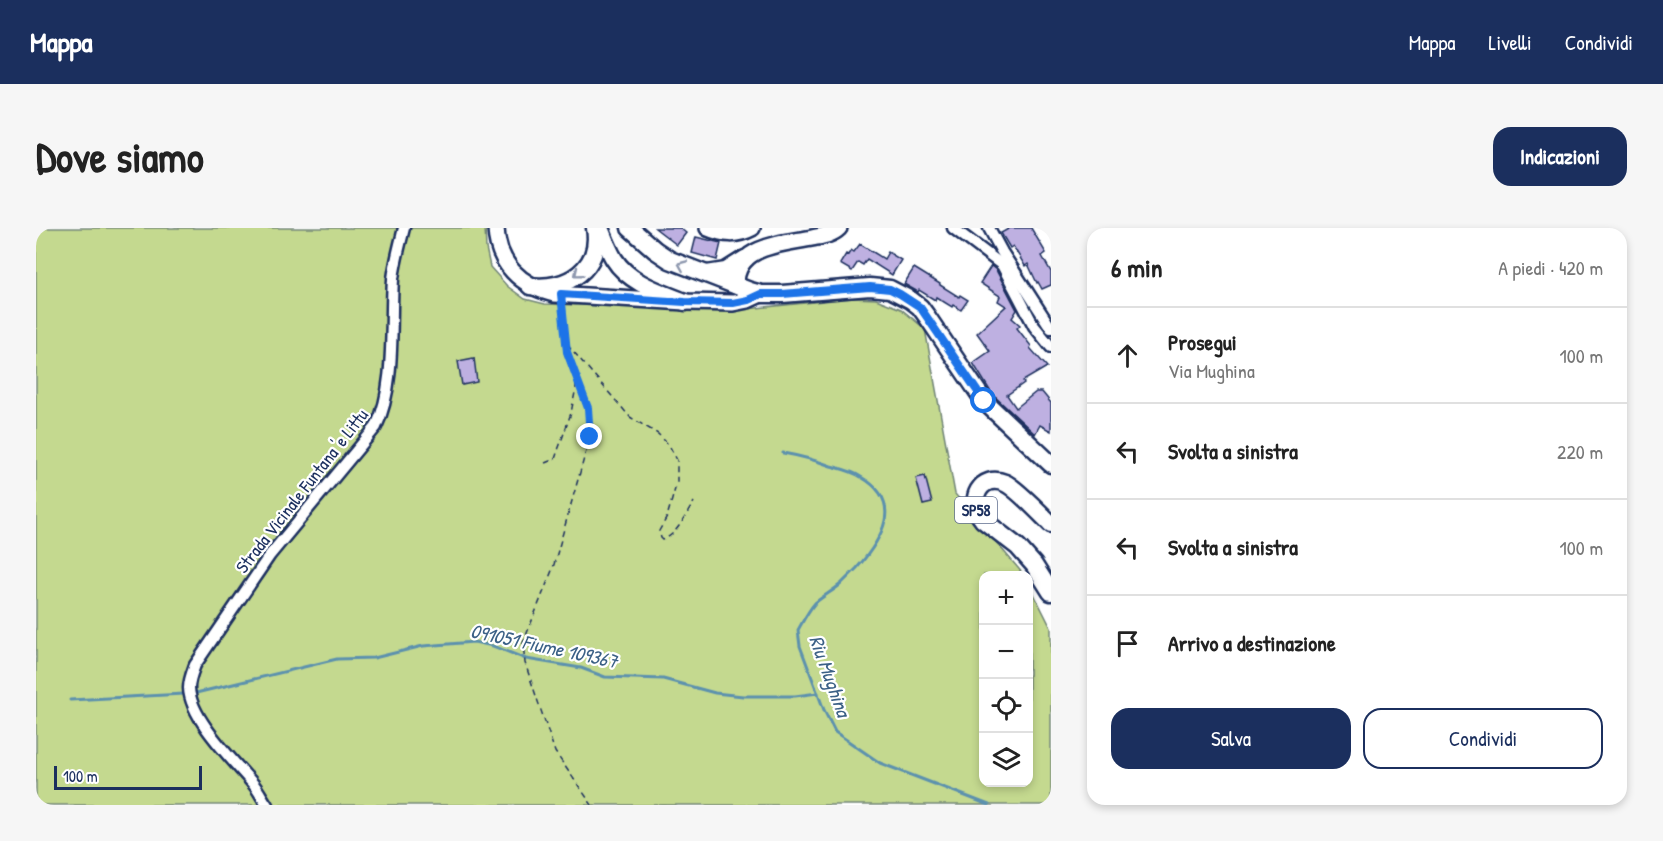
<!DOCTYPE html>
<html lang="it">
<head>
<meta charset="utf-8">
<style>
	:root { --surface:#fff; --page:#f6f6f6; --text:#222; --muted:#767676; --line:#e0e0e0; --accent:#1b2f5e }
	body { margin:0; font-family:"Patrick Hand",sans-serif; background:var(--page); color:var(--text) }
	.controls { position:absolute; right:18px; bottom:18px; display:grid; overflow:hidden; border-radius:12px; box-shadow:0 3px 9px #0003 }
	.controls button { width:54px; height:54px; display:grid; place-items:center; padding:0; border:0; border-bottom:2px solid var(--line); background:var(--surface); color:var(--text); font:30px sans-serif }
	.scale { position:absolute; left:18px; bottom:15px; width:148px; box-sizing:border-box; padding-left:6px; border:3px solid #1b2f5e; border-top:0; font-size:16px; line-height:21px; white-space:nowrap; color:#1b2f5e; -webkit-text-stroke:4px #fff; paint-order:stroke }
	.stop { position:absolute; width:18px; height:18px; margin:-14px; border:4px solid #1a73e8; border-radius:50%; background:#fff }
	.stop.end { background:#1a73e8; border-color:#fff; box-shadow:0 2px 6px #0008 }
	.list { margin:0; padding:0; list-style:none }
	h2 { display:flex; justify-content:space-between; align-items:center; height:78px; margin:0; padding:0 24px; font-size:26px }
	h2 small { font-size:20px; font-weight:400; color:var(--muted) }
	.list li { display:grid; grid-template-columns:39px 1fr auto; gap:18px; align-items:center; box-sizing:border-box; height:96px; padding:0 24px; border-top:2px solid var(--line) }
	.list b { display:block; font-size:22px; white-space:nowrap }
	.list p { margin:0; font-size:20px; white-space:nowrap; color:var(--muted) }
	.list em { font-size:20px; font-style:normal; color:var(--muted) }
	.actions { display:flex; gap:12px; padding:18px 24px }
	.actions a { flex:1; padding:14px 0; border:2px solid var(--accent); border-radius:18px; text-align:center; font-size:21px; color:var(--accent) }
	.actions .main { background:var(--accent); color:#fff }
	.icon { flex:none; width:33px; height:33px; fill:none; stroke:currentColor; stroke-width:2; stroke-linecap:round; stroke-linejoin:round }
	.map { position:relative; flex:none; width:1015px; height:577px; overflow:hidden; border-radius:18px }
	header { display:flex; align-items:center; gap:36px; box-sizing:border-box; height:84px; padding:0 30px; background:var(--accent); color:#fff }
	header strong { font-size:28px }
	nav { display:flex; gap:33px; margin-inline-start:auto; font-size:21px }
	.intro { display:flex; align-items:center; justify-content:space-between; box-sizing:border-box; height:144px; padding:0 36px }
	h1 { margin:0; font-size:42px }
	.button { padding:15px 27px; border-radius:18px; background:var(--accent); color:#fff; font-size:21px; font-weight:700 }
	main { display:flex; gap:36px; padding:0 36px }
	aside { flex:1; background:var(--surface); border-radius:18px; box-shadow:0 3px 9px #0003 }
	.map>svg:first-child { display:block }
	.green { fill:#c4d98f; stroke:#708476; stroke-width:1.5 }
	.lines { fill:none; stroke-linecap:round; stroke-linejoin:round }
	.stream { stroke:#5b91ae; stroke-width:3 }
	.building { fill:#beb0e1; stroke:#1b2f5e; stroke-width:1.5 }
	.street-casing { stroke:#1b2f5e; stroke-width:15 }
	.secondary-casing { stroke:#1b2f5e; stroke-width:20 }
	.primary-casing { stroke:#1b2f5e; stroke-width:21 }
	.path { stroke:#1b2f5e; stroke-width:1.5; stroke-dasharray:6 4.5; stroke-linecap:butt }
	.street { stroke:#fff; stroke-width:10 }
	.secondary { stroke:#fff; stroke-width:15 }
	.primary { stroke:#fff; stroke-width:16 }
	.oneway { stroke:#8d97ae }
	.route { stroke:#1a73e8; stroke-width:8 }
	.labels { text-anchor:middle; stroke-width:4.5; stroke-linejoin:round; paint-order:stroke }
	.shield { fill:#fff; stroke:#5f6d8e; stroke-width:1.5 }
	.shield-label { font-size:16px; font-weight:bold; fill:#1b2f5e }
	.street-label { font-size:18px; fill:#1b2f5e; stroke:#fff }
	.water-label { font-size:20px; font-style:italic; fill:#3b6086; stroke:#fff }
</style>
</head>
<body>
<header>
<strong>Mappa</strong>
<nav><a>Mappa</a><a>Livelli</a><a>Condividi</a></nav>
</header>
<div class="intro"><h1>Dove siamo</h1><a class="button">Indicazioni</a></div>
<main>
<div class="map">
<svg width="1015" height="577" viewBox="0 0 1015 577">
	<rect width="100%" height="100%" fill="#fff"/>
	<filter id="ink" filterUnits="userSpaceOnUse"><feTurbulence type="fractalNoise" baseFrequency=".0167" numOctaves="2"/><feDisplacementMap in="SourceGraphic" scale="12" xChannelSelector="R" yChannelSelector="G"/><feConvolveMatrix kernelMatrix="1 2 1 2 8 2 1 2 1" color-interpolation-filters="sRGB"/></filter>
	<g filter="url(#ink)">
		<path class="green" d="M0,0H449L450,20L454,39L471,58L489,71L509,76L701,82L816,70L840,71L865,81L889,101L919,266L988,347H948V554H993V356L1015,400V577H0Z"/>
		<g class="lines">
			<g class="stream">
				<path d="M747,225C764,228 779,232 795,238C806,241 816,243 825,249C869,274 846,311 821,340C816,345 810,351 805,356C797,363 787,368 779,375C772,383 767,393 762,402L764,418L788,482L799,504L844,535L953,577"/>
				<path d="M160,465L301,431L338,430L387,418L438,414L457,418L490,431L545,440L569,449L627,451L679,465L707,468H759L782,465"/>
				<path d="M34,472L148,466"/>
			</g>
		</g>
		<g class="building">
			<path d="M619,0H644L650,5L641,17Z"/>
			<path d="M974,0H995L1010,25L1006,28L1015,44V57L1006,61L1002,54L1001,55L992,36L989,38L977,18L974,20L965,5Z"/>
			<path d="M660,9L685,15L681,32L656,25Z"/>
			<path d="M824,16L848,31L852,24L865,32L856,47L831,31L827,37L822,34L816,43L804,36L810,26L812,27L815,22L818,24Z"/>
			<path d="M955,38L960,42L981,82L976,90L984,97L981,100L995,118L994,120L1011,139L987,153L988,155L971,167L980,180L1000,164H1006L1015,175V203L1004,197L999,206L956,166L937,135L954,123L941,105L970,78L962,73L964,68L944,55Z"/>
			<path d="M878,40L904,56V57L923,69L924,67L932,72L925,82L917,77L916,79L900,69L899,72L883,62L882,64L868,56Z"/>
			<path d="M438,130L441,154L426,157L422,133Z"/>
			<path d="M889,248L896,275L887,277L880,250Z"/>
		</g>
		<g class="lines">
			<defs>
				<g id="street">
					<path d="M917,0L966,37L998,98L1015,119"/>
					<path d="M953,0L966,24L1015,100"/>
					<path d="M231,577C226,570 223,563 218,557C199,534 154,491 153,460C153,452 156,445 159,437L234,327L340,199C360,158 354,96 357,51C359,34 364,16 368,0"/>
				</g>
				<g id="secondary">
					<path d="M460,0C461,36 485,58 518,66L649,74L697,75L712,72L725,66"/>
					<path d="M672,0C688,7 701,8 716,0"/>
					<path d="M700,58C698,17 747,16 776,10C786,8 796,7 803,0"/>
				</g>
				<g id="primary">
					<path d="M564,0C568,10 572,21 578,31C593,55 624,64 649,74"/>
					<path d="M594,0L619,22L634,32L714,63L725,66H746L834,59L854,61L875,72L884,79L892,90L948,173L1015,236"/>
					<path d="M671,46L690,43L709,31"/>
					<path d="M494,58C531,63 566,40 559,0"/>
					<path d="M1015,296C1006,287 979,259 969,255C945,245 930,272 947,292L982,319L998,337L1015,364"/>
				</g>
			</defs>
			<use href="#street" class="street-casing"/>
			<use href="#secondary" class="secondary-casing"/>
			<use href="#primary" class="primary-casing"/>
			<g class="path">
				<path d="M527,79L531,124L552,180L554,209L517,340L487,415L489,435L519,524L556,577"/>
				<path d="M531,116L594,189L622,206L633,217L641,232V254L631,289L623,303L625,310L627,312C642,305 649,288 658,274"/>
				<path d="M509,235L519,231L535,185L541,154"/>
			</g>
			<use href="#street" class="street"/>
			<use href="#secondary" class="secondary"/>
			<use href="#primary" class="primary"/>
		</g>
		<defs><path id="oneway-chevron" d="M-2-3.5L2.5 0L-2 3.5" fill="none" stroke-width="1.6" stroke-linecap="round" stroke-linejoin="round" transform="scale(1.5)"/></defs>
		<g class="oneway">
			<use href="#oneway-chevron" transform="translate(646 37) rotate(-157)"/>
			<use href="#oneway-chevron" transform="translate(542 45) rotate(141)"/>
		</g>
	</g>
	<g class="lines" filter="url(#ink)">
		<path class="route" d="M554,209L552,180L531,124L525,66L649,74L697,75L712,72L725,66H746L834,59L854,61L864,66L884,79L948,173"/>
	</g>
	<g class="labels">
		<rect class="shield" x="919" y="269" width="42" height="26" rx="4.5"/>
		<g class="shield-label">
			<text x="940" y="288">SP58</text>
		</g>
		<g class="street-label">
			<text transform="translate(266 263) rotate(-52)" y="6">Strada Vicinale Funtana 'e Littu</text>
		</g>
		<g class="water-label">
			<text transform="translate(508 418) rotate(12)" y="7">091051 Fiume 109367</text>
			<text transform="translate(794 448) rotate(70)" y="7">Riu Mughina</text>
		</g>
	</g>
</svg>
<div class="controls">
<button>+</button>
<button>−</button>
<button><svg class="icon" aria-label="locate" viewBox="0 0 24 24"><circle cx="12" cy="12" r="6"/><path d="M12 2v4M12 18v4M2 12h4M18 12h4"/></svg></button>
<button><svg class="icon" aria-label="layers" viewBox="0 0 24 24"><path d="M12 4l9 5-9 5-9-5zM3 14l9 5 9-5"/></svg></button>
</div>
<div class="scale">100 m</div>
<div class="stop" style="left:948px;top:173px"></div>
<div class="stop end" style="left:554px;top:209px"></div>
</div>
<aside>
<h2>6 min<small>A piedi · 420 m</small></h2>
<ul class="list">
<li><svg class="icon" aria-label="ahead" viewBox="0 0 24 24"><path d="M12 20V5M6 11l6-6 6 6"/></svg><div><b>Prosegui</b><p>Via Mughina</p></div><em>100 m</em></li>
<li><svg class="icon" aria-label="left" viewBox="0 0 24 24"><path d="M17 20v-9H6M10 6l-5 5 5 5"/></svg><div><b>Svolta a sinistra</b></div><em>220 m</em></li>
<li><svg class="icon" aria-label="left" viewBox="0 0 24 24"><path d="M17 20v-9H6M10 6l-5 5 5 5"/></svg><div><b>Svolta a sinistra</b></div><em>100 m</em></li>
<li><svg class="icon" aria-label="arrive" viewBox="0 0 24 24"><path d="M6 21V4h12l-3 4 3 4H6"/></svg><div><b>Arrivo a destinazione</b></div></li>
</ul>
<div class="actions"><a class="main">Salva</a><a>Condividi</a></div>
</aside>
</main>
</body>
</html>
